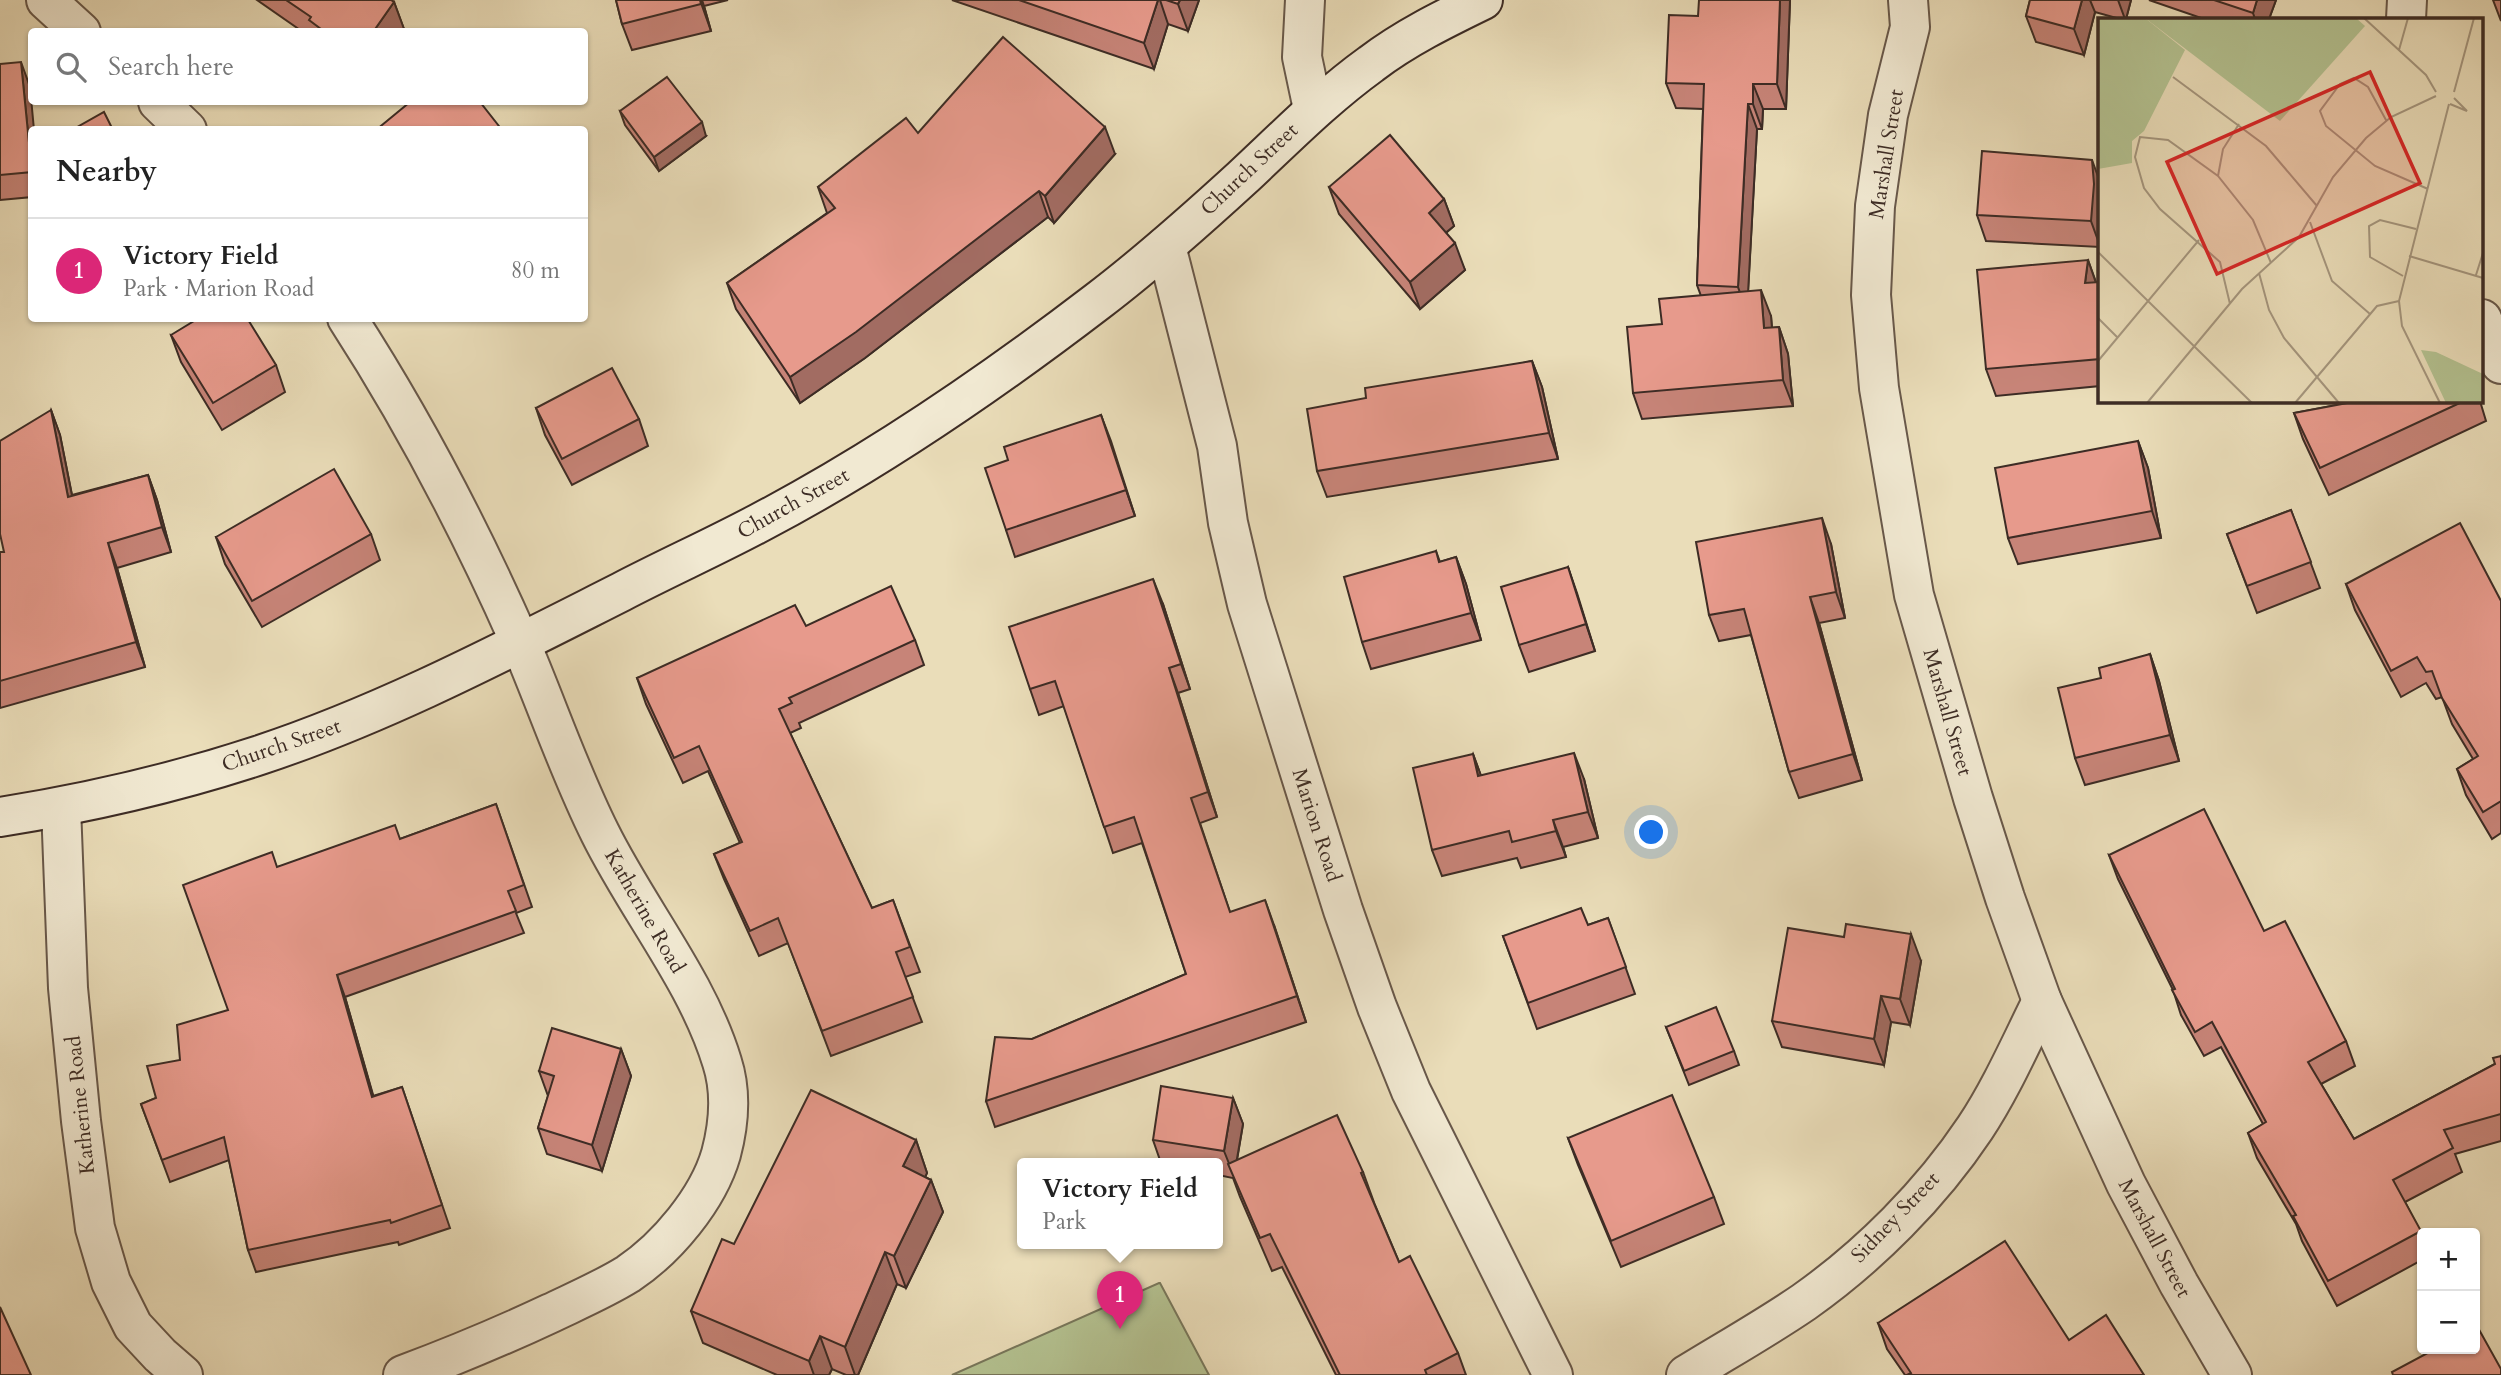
<!DOCTYPE html>
<html lang="en">
<head>
<meta charset="utf-8">
<style>
	:root { --surface:#fff; --page:#f6f6f6; --text:#222; --muted:#767676; --line:#e0e0e0; --accent:#db2777 }
	body { margin:0; font-family:Cardo,serif; background:var(--page); color:var(--text) }
	.controls { position:absolute; right:21px; bottom:21px; display:grid; overflow:hidden; border-radius:7px; box-shadow:0 2px 5px #0004 }
	.controls button { width:63px; height:63px; display:grid; place-items:center; padding:0; border:0; border-bottom:2px solid var(--line); background:var(--surface); color:var(--text); font:35px sans-serif }
	.you { position:absolute; left:1652px; top:833px; width:24px; height:24px; margin:-18px; border:5px solid #fff; border-radius:50%; background:#1a73e8; box-shadow:0 0 0 10px #1a73e833 }
	.badge { display:grid; place-items:center; width:46px; height:46px; border-radius:50%; background:var(--accent); color:#fff; font-size:23px; font-weight:700 }
	.pin { position:absolute; translate:-50% -58px; filter:drop-shadow(0 2px 4px #0008) }
	.pin::after { content:''; position:absolute; top:37px; width:24px; height:21px; background:inherit; clip-path:polygon(0 0,100% 0,50% 100%) }
	.popup { position:absolute; left:1017px; top:1158px; width:206px; height:91px; box-sizing:border-box; display:grid; place-content:center; border-radius:7px; background:var(--surface); filter:drop-shadow(0 2px 5px #0005); font-size:23px; white-space:nowrap; color:var(--muted) }
	.popup b { font-size:26px; color:var(--text) }
	.popup::after { content:''; position:absolute; left:50%; top:100%; margin-left:-14px; border:14px solid transparent; border-top-color:var(--surface) }
	.list { margin:0; padding:0; list-style:none }
	h2 { display:flex; justify-content:space-between; align-items:center; height:91px; margin:0; padding:0 28px; font-size:30px }
	h2 small { font-size:23px; font-weight:400; color:var(--muted) }
	.list li { display:grid; grid-template-columns:46px 1fr auto; gap:21px; align-items:center; box-sizing:border-box; height:105px; padding:0 28px; border-top:2px solid var(--line) }
	.list b { display:block; font-size:26px; white-space:nowrap }
	.list p { margin:0; font-size:23px; white-space:nowrap; color:var(--muted) }
	.list em { font-size:23px; font-style:normal; color:var(--muted) }
	.icon { flex:none; width:38px; height:38px; fill:none; stroke:currentColor; stroke-width:2; stroke-linecap:round; stroke-linejoin:round }
	.map { position:relative; flex:none; width:2501px; height:1375px; overflow:hidden }
	.search { position:absolute; background:var(--surface); box-shadow:0 2px 5px #0004; left:28px; top:28px; width:560px; height:77px; display:flex; align-items:center; gap:18px; box-sizing:border-box; padding:0 24px; border-radius:7px; color:var(--muted); font-size:26px }
	.panel { position:absolute; background:var(--surface); box-shadow:0 2px 5px #0004; left:28px; top:126px; width:560px; height:196px; border-radius:7px }
	.map>svg:first-child { display:block }
	.green { fill:#b4c291; stroke:#78775b; stroke-width:2 }
	.lines { fill:none; stroke-linecap:round; stroke-linejoin:round }
	.street-casing { stroke:#68584a; stroke-width:42 }
	.secondary-casing { stroke:#3d2c25; stroke-width:42 }
	.street { stroke:#f1e9d2; stroke-width:38 }
	.secondary { stroke:#f1e9d2; stroke-width:38 }
	.wall { fill:#c78478; stroke:#3d2c25; stroke-width:2 }
	.shaded-wall { fill:#a26c62; stroke:#3d2c25; stroke-width:2 }
	.building { fill:#e79a8c; stroke:#3d2c25; stroke-width:2 }
	.labels { text-anchor:middle; stroke-width:6; stroke-linejoin:round; paint-order:stroke }
	.street-label { font-size:21px; fill:#3d2c25; stroke:#f1e9d2 }
	.inset-road { fill:none; stroke:#a5967e; stroke-width:2 }
	.view { fill:#d62828; fill-opacity:0.15; stroke:#d62828; stroke-width:3.5 }
	.inset-edge { fill:none; stroke:#3d2c25; stroke-width:3.5 }
</style>
</head>
<body>
<div class="map">
<svg width="2501" height="1375" viewBox="0 0 2501 1375">
	<rect width="100%" height="100%" fill="#eaddb9"/>
	<filter id="stains"><feTurbulence type="fractalNoise" baseFrequency=".00286" numOctaves="4"/><feColorMatrix values="0 0 0 0 .2 0 0 0 0 .09 0 0 0 0 .02 0 0 0 .5 -.17"/></filter>
	<radialGradient id="worn" r=".72"><stop offset=".6" stop-color="#630" stop-opacity="0"/><stop offset="1" stop-color="#630" stop-opacity=".3"/></radialGradient>
	<path class="green" d="M1160,1283L1209,1375H952L1159,1283Z"/>
	<g class="lines">
		<defs>
			<g id="street">
				<path d="M46,0L81,32"/>
				<path d="M1305,0L1302,57L1313,109"/>
				<path d="M1908,0L1910,27L1888,115L1875,206L1871,295L1879,388L1914,595L1973,798L2005,898L2042,1001L2126,1184L2179,1284L2232,1375"/>
				<path d="M2406,19L2407,0"/>
				<path d="M158,102L187,130"/>
				<path d="M1166,246L1217,446L1228,523L1247,604L1343,910L1377,1007L1411,1091L1553,1375"/>
				<path d="M347,318C415,423 470,529 520,642C547,705 569,771 600,833C638,910 697,980 722,1062C732,1093 729,1124 721,1154C708,1199 667,1248 628,1274C604,1289 576,1301 551,1313C502,1336 454,1356 403,1375"/>
				<path d="M2482,319L2501,364"/>
				<path d="M61,807L68,988L81,1121L95,1228L111,1282L133,1326L160,1355L183,1375"/>
				<path d="M1686,1375C1725,1351 1766,1328 1804,1302C1869,1256 1931,1194 1975,1128C2001,1089 2021,1043 2042,1001"/>
			</g>
			<path id="secondary" d="M0,817C88,803 175,783 260,755C384,714 504,651 621,592C667,568 714,547 759,523C879,460 991,383 1098,301C1148,263 1195,221 1242,178C1284,139 1324,98 1371,64C1405,38 1444,19 1483,0"/>
		</defs>
		<use href="#street" class="street-casing"/>
		<use href="#secondary" class="secondary-casing"/>
		<use href="#street" class="street"/>
		<use href="#secondary" class="secondary"/>
	</g>
	<g class="wall">
		<path d="M257,0H391L394,2L404,29L402,32H303Z"/>
		<path d="M616,0H728L704,6L711,31L632,50L622,24Z"/>
		<path d="M952,0H1199L1188,31L1168,24L1154,69Z"/>
		<path d="M1790,0L1786,109H1763L1762,129H1757L1748,291L1771,316L1772,328L1779,327L1788,354L1793,406L1642,419L1633,393L1662,324L1701,296L1697,285L1703,109L1676,108L1666,83L1698,16Z"/>
		<path d="M2030,0H2131L2126,19H2120L2095,12L2084,55L2036,42L2026,16Z"/>
		<path d="M2149,0H2276L2269,19H2204Z"/>
		<path d="M2493,0H2501V21Z"/>
		<path d="M0,64L30,87L32,197L0,200Z"/>
		<path d="M620,111L706,136L659,171L625,125Z"/>
		<path d="M918,133L1115,154L1054,223L1048,217L865,358L800,403L736,309L727,283L827,213L818,187Z"/>
		<path d="M2100,182V247L1986,241L1977,215Z"/>
		<path d="M1329,187L1444,199L1454,226L1446,233L1465,270L1420,309L1339,214Z"/>
		<path d="M2088,260L2096,282H2100V386L1996,396L1986,369Z"/>
		<path d="M171,335L276,365L285,392L222,430L181,362Z"/>
		<path d="M1532,361L1542,387L1558,459L1327,497L1317,471L1366,398Z"/>
		<path d="M2358,401H2480L2486,421L2329,495L2303,439L2294,413Z"/>
		<path d="M536,408L639,419L648,446L572,485L545,435Z"/>
		<path d="M51,410L60,435L72,495L148,475L157,500L171,552L117,568L145,667L0,708V552H4Z"/>
		<path d="M1101,415L1135,516L1015,557L1006,530L1008,460Z"/>
		<path d="M2138,441L2148,468L2161,538L2018,564L2008,538Z"/>
		<path d="M2291,510L2320,588L2257,613L2227,534Z"/>
		<path d="M371,534L380,560L262,627L225,564L216,537Z"/>
		<path d="M1831,544L1845,618L1819,623L1862,780L1799,798L1789,772L1751,635L1719,641L1709,615Z"/>
		<path d="M1436,551L1440,562L1456,557L1466,584L1481,640L1371,669L1362,642Z"/>
		<path d="M1568,567L1595,651L1529,672L1519,645Z"/>
		<path d="M2346,584L2501,601V833L2492,839L2466,795L2457,769L2473,759L2452,724L2442,697L2436,699L2426,683L2401,697L2355,610Z"/>
		<path d="M1163,604L1190,689L1178,693L1217,817L1200,823L1230,912L1274,925L1306,1022L995,1127L986,1101L1032,1039L1186,974L1142,843L1113,853L1064,706L1039,715L1030,689Z"/>
		<path d="M806,626L915,640L924,665L799,723L801,728L790,733L872,908L893,900L920,972L905,977L922,1022L831,1056L788,943L759,956L724,879L714,854L740,843L708,771L683,783L646,704L637,678Z"/>
		<path d="M2150,654L2159,681L2179,761L2085,785L2075,758L2101,678Z"/>
		<path d="M1473,754L1481,776L1584,779L1598,838L1563,847L1566,857L1521,868L1517,858L1442,876L1432,850Z"/>
		<path d="M496,804L532,907L516,913L524,933L345,997L373,1096L402,1087L450,1228L399,1245L398,1242L256,1272L248,1250L229,1160L170,1182L141,1104L156,1098L180,1060L228,1010L277,867L400,839Z"/>
		<path d="M2109,855L2264,931L2346,1041L2355,1066L2321,1084L2354,1139L2495,1064L2501,1056V1141L2455,1154L2462,1172L2405,1202L2422,1235V1260L2337,1306L2302,1241L2296,1224L2257,1158L2248,1133L2263,1124L2221,1047L2204,1056L2181,1015L2173,990L2118,879Z"/>
		<path d="M1608,918L1635,994L1537,1029L1503,936L1588,925Z"/>
		<path d="M1921,961L1910,1025L1891,1022L1884,1065L1782,1047L1772,1021Z"/>
		<path d="M1666,1027L1734,1051L1739,1065L1689,1085Z"/>
		<path d="M621,1049L631,1076L602,1171L547,1154L538,1128L548,1096L539,1071Z"/>
		<path d="M1233,1098L1243,1124L1237,1160L1363,1172L1375,1205L1399,1262L1458,1353L1466,1375H1336L1282,1267L1272,1271L1240,1197L1233,1178L1218,1175V1163H1161L1153,1140Z"/>
		<path d="M1568,1138L1714,1197L1724,1224L1621,1267L1578,1165Z"/>
		<path d="M916,1140L927,1173L925,1177L931,1180L943,1212L906,1288L897,1284L858,1375H846L832,1369L829,1375H777L703,1343L691,1311L734,1244Z"/>
		<path d="M1878,1323L2069,1340L2144,1375H1905L1887,1349Z"/>
	</g>
	<g class="shaded-wall">
		<path d="M700,0H702L704,6L711,31Z"/>
		<path d="M1158,0H1160L1168,24L1154,69L1144,43Z"/>
		<path d="M1180,0H1199L1188,31L1178,4Z"/>
		<path d="M1780,0H1790L1786,109L1777,84Z"/>
		<path d="M2082,0H2090L2095,12L2084,55L2074,29Z"/>
		<path d="M2118,0H2131L2126,19H2125Z"/>
		<path d="M2257,0H2276L2269,19H2255L2253,13Z"/>
		<path d="M394,2L404,29L402,32H373Z"/>
		<path d="M21,62L30,87L34,130H32V157L30,153Z"/>
		<path d="M1753,84L1763,109L1762,129L1753,104Z"/>
		<path d="M1748,104L1757,129L1747,312L1738,287Z"/>
		<path d="M702,122L706,136L659,171L654,157Z"/>
		<path d="M1105,127L1115,154L1054,223L1045,196Z"/>
		<path d="M2092,160L2100,182V246L2091,221Z"/>
		<path d="M1039,191L1048,217L865,358L800,403L790,377Z"/>
		<path d="M1444,199L1454,226L1438,239L1429,213Z"/>
		<path d="M1455,243L1465,270L1420,309L1410,282Z"/>
		<path d="M2088,260L2097,286L2085,283Z"/>
		<path d="M1761,290L1771,316L1774,355L1764,328Z"/>
		<path d="M1779,327L1788,354L1793,406L1783,380Z"/>
		<path d="M1532,361L1542,387L1558,459L1549,433Z"/>
		<path d="M51,410L60,435L77,521L68,497Z"/>
		<path d="M1101,415L1111,441L1135,516L1126,490Z"/>
		<path d="M2138,441L2148,468L2161,538L2152,511Z"/>
		<path d="M148,475L157,500L171,552L162,527Z"/>
		<path d="M1822,518L1831,544L1845,618L1836,592Z"/>
		<path d="M108,543L117,568L145,667L136,642Z"/>
		<path d="M1456,557L1466,584L1481,640L1471,613Z"/>
		<path d="M1568,567L1577,593L1595,651L1586,624Z"/>
		<path d="M1153,579L1163,604L1190,689L1181,664Z"/>
		<path d="M1810,597L1819,623L1862,780L1853,754Z"/>
		<path d="M2150,654L2159,681L2179,761L2170,735Z"/>
		<path d="M1169,668L1178,693L1217,817L1208,792Z"/>
		<path d="M1574,753L1584,779L1598,838L1588,812Z"/>
		<path d="M1473,754L1483,781L1478,776Z"/>
		<path d="M1553,820L1563,847L1566,857L1556,831Z"/>
		<path d="M1265,900L1274,925L1306,1022L1297,996Z"/>
		<path d="M1911,934L1921,961L1910,1025L1900,999Z"/>
		<path d="M337,975L345,997L380,1119L372,1097Z"/>
		<path d="M1881,996L1891,1022L1884,1065L1874,1039Z"/>
		<path d="M621,1049L631,1076L602,1171L592,1145Z"/>
		<path d="M1233,1098L1243,1124L1234,1176L1224,1151Z"/>
		<path d="M916,1140L927,1173L915,1199L903,1166Z"/>
		<path d="M931,1180L943,1212L906,1288L894,1256Z"/>
		<path d="M885,1252L897,1284L858,1375H855L845,1347Z"/>
		<path d="M820,1336L832,1369L829,1375H814L809,1361Z"/>
	</g>
	<g class="building">
		<path d="M286,0H391L394,2L373,32H325L309,20L311,17Z"/>
		<path d="M616,0H700L701,4L622,24Z"/>
		<path d="M1019,0H1158L1144,43Z"/>
		<path d="M1166,0H1180L1178,4Z"/>
		<path d="M1699,0H1780L1777,84H1753V104H1748L1738,287L1697,285L1704,84L1666,83L1669,15L1698,16Z"/>
		<path d="M2030,0H2082L2074,29L2026,16Z"/>
		<path d="M2214,0H2257L2253,13Z"/>
		<path d="M1003,37L1105,127L1045,196L1039,191L856,332L790,377L727,283L835,208L818,187L906,118L918,133Z"/>
		<path d="M21,62L30,153L32,152V172L0,175V64Z"/>
		<path d="M667,77L702,122L654,157L620,111Z"/>
		<path d="M410,102H480L502,130H376Z"/>
		<path d="M104,112L113,130H72Z"/>
		<path d="M1390,135L1444,199L1429,213L1455,243L1410,282L1329,187Z"/>
		<path d="M1982,151L2092,160L2094,184L2091,221L1977,215Z"/>
		<path d="M2088,260L2085,283L2100,282V359L1986,369L1977,270Z"/>
		<path d="M1761,290L1764,328L1779,327L1783,380L1633,393L1627,327L1662,324L1659,299Z"/>
		<path d="M199,318H247L276,365L213,403L171,335Z"/>
		<path d="M1532,361L1549,433L1317,471L1307,409L1366,398L1365,388Z"/>
		<path d="M612,368L639,419L562,459L536,408Z"/>
		<path d="M2358,401H2464L2320,468L2294,413Z"/>
		<path d="M51,410L68,497L148,475L162,527L108,543L136,642L0,681V552H4L0,534V441Z"/>
		<path d="M1101,415L1126,490L1006,530L985,468L1008,460L1004,447Z"/>
		<path d="M2138,441L2152,511L2008,538L1995,468Z"/>
		<path d="M334,469L371,534L252,601L216,537Z"/>
		<path d="M2291,510L2311,562L2247,586L2227,534Z"/>
		<path d="M1822,518L1836,592L1810,597L1853,754L1789,772L1744,609L1709,615L1696,542Z"/>
		<path d="M2460,523L2501,601V801L2483,812L2457,769L2478,756L2442,698L2432,671L2426,672L2417,657L2391,671L2346,584Z"/>
		<path d="M1436,551L1439,562L1456,557L1471,613L1362,642L1344,577Z"/>
		<path d="M1568,567L1586,624L1519,645L1501,587Z"/>
		<path d="M1153,579L1181,664L1169,668L1208,792L1191,798L1230,912L1265,900L1297,996L986,1101L995,1037L1032,1039L1186,974L1134,817L1104,827L1055,681L1030,689L1009,627Z"/>
		<path d="M891,586L915,640L789,698L792,703L779,709L872,908L893,900L910,947L896,952L913,997L822,1031L778,918L750,931L714,854L742,842L699,746L674,758L637,678L795,605L806,626Z"/>
		<path d="M2150,654L2170,735L2075,758L2058,688L2101,678L2099,668Z"/>
		<path d="M1574,753L1588,812L1553,820L1556,831L1512,842L1509,831L1432,850L1413,768L1473,754L1478,776Z"/>
		<path d="M496,804L524,885L508,891L516,911L337,975L372,1097L402,1087L442,1205L391,1223L390,1220L248,1250L224,1137L162,1160L141,1104L156,1098L147,1066L180,1060L177,1025L228,1010L183,885L272,852L277,867L395,825L400,839Z"/>
		<path d="M2204,809L2264,931L2285,921L2346,1041L2308,1062L2354,1139L2495,1064L2493,1058L2501,1056V1114L2444,1130L2453,1148L2393,1180L2421,1231L2328,1281L2293,1216L2296,1215L2248,1133L2266,1122L2212,1022L2195,1032L2172,990L2175,989L2109,855Z"/>
		<path d="M1581,908L1588,925L1608,918L1626,967L1528,1003L1503,936Z"/>
		<path d="M1846,924L1911,934L1900,999L1881,996L1874,1039L1772,1021L1788,928L1844,937Z"/>
		<path d="M1716,1007L1734,1051L1684,1071L1666,1027Z"/>
		<path d="M552,1028L621,1049L592,1145L538,1128L554,1076L539,1071Z"/>
		<path d="M1161,1086L1233,1098L1224,1151L1153,1140Z"/>
		<path d="M811,1090L916,1140L903,1166L931,1180L894,1256L885,1252L845,1347L820,1336L809,1361L691,1311L722,1239L734,1244Z"/>
		<path d="M1672,1095L1714,1197L1611,1241L1568,1138Z"/>
		<path d="M1337,1115L1363,1172L1361,1173L1399,1262L1410,1256L1458,1353L1425,1370L1427,1375H1340L1270,1234L1260,1238L1228,1164Z"/>
		<path d="M2005,1241L2069,1340L2106,1315L2144,1375H1907L1911,1373L1878,1323Z"/>
		<path d="M0,1307L31,1375H0Z"/>
		<path d="M2477,1326L2501,1369V1375H2393L2392,1372L2435,1349H2475V1327Z"/>
	</g>
	<g class="labels">
		<g class="street-label">
			<text transform="translate(1886 154) rotate(-81)" y="7">Marshall Street</text>
			<text transform="translate(1249 169) rotate(-43)" y="7">Church Street</text>
			<text transform="translate(793 503) rotate(-29)" y="7">Church Street</text>
			<text transform="translate(1948 712) rotate(74)" y="7">Marshall Street</text>
			<text transform="translate(281 745) rotate(-19)" y="7">Church Street</text>
			<text transform="translate(1317 825) rotate(72)" y="7">Marion Road</text>
			<text transform="translate(645 911) rotate(60)" y="7">Katherine Road</text>
			<text transform="translate(80 1105) rotate(-96)" y="7">Katherine Road</text>
			<text transform="translate(1895 1217) rotate(-46)" y="7">Sidney Street</text>
			<text transform="translate(2155 1238) rotate(62)" y="7">Marshall Street</text>
		</g>
	</g>
	<g transform="translate(2098 18)">
		<rect width="385" height="385" fill="#eaddb9"/>
		<path d="M0,0H47L87,32L46,113L34,123V145L0,151Z" fill="#b4c291"/>
		<path d="M323,332L338,334L385,356V385H348Z" fill="#b4c291"/>
		<path d="M47,0H258L267,8L182,103Z" fill="#b4c291"/>
		<path class="inset-road" d="M266,0L328,57L338,74M301,32L310,0M75,59L168,128L219,188M356,74L376,0M352,86L369,93L356,80M288,102L270,69L256,60L242,66L222,93L228,108L277,148L330,171M120,158L125,131L141,106M212,204L234,263L272,296M0,234L154,385M311,238L385,260M161,255L171,292L186,320L241,385M378,257L385,235M305,258L272,239L271,208L282,202L318,211M132,286L122,244L62,191L46,170L37,139L42,119L70,122L120,158L155,202L173,245M0,300L20,320M0,343L101,222M49,385L144,271L201,219L235,159L268,120L293,99L338,78M197,385L279,288L301,283M342,385L304,308L301,283L351,86"/>
		<path class="view" d="M272,54L322,165L119,256L69,144Z"/>
		<rect width="385" height="385" class="inset-edge"/>
	</g>
	<rect width="100%" height="100%" filter="url(#stains)"/>
	<rect width="100%" height="100%" fill="url(#worn)"/>
</svg>
<div class="controls">
<button>+</button>
<button>−</button>
</div>
<div class="you"></div>
<div class="pin badge" style="left:1120px;top:1329px">1</div>
<div class="popup"><b>Victory Field</b>Park</div>
<div class="search"><svg class="icon" aria-label="search" viewBox="0 0 24 24"><circle cx="10" cy="10" r="6"/><path d="M15 15l6 6"/></svg>Search here</div>
<section class="panel">
<h2>Nearby<small></small></h2>
<ul class="list">
<li><span class="badge">1</span><div><b>Victory Field</b><p>Park · Marion Road</p></div><em>80 m</em></li>
</ul>
</section>
</div>
</body>
</html>
